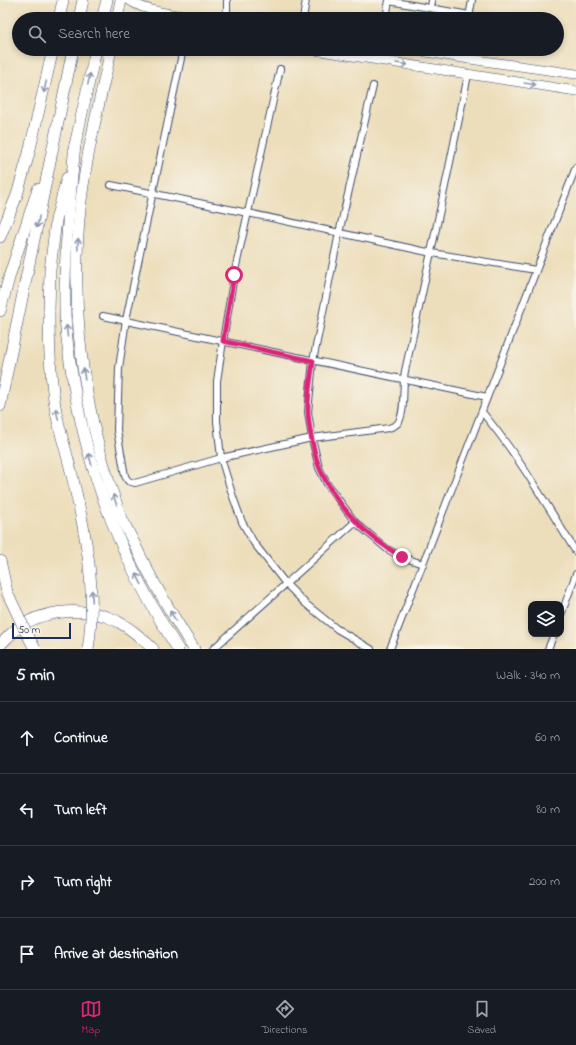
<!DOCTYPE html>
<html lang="en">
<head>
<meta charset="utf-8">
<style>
	:root { --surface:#171b24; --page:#242831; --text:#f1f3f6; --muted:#9ea1a6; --line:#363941; --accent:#db2777 }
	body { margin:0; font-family:"Indie Flower",sans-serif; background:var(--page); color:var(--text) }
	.controls { position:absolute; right:12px; bottom:12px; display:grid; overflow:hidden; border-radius:8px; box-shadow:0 2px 6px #0003 }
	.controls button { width:36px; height:36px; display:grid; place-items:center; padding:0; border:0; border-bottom:1px solid var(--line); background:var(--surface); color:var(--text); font:20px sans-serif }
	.scale { position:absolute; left:12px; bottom:10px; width:59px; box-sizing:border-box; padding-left:4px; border:2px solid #1b2f5e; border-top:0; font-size:11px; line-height:14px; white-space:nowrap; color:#1b2f5e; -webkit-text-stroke:3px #f7f3e8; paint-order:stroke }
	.stop { position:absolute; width:12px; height:12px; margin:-9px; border:3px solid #db2777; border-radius:50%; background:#fff }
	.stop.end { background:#db2777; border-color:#fff; box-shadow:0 1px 4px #0008 }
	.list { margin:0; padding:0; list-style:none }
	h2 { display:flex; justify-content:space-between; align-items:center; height:52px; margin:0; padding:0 16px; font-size:17px }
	h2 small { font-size:13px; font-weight:400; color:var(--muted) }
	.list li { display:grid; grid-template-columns:26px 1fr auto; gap:12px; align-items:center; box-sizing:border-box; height:72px; padding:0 16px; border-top:1px solid var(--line) }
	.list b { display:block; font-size:15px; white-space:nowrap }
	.list em { font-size:13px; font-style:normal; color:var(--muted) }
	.icon { flex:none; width:22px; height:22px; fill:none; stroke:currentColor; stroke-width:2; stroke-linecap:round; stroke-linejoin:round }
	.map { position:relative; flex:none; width:576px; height:649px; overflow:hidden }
	.search { position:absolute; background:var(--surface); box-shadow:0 2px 6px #0003; left:12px; right:12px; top:12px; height:44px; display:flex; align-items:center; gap:10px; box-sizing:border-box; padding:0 14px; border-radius:22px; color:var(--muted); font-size:15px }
	.sheet { height:340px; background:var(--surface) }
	nav { display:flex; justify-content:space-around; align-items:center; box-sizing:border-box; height:56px; border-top:1px solid var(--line); background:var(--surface); font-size:11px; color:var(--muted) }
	nav a { display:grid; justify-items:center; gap:2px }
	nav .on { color:var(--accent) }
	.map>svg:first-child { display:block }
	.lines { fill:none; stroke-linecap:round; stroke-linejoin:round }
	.street-casing { stroke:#3a496c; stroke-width:8 }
	.secondary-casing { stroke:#3a496c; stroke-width:10 }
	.highway-casing { stroke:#3a496c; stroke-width:12 }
	.street { stroke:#fff; stroke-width:6 }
	.secondary { stroke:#fff; stroke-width:9 }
	.highway { stroke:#fff; stroke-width:11 }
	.highway-bridge-casing { stroke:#3a496c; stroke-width:12; stroke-linecap:butt }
	.highway-bridge { stroke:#fff; stroke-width:11 }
	.oneway { stroke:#8d97ae }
	.route { stroke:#db2777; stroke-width:5 }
</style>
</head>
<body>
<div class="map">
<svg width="576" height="649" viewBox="0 0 576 649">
	<rect width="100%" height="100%" fill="#f7f3e8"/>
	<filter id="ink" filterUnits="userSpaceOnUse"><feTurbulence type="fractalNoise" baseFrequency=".025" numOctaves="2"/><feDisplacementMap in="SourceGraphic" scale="8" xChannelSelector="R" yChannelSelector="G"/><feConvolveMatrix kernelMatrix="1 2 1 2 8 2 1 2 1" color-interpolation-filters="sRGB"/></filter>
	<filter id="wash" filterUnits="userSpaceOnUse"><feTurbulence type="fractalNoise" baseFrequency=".012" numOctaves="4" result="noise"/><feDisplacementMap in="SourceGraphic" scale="16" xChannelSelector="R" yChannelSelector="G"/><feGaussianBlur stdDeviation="0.9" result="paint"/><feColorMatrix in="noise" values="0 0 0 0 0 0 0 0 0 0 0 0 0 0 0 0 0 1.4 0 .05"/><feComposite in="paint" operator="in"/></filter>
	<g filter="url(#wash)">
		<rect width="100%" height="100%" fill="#eddebb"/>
	</g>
	<g filter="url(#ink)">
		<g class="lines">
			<defs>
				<g id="street">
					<path d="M389,1L470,15"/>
					<path d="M431,8L432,0"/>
					<path d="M469,18L472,0"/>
					<path d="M227,19V0"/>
					<path d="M303,19L306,0"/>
					<path d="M386,19L389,0"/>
					<path d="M183,49L126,320L119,368L117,430L125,476L128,481L135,483L221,458L312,438L389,428C391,427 395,426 397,424C406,416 402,384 405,371C427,272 448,174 468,75"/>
					<path d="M463,58L464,49"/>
					<path d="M280,69L234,275L223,341L217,381V421L221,458L233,497L242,522L254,543L286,584L306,604L337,629L371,649"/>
					<path d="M373,86L339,233L313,361L308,412L312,438L319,468L327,484L355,522L387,549L402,557L423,564"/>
					<path d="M111,185L248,213L432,253L536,270"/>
					<path d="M103,316L487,397"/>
					<path d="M482,412C518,455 546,504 576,552"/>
					<path d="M561,615L576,574"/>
					<path d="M213,649L355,522"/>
					<path d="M390,649L576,167"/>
					<path d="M548,649L554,634"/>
				</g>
				<g id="secondary">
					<path d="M129,0C146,13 186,16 207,19"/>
					<path d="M308,49L576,91"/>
					<path d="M408,49L463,58L576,74"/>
				</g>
				<g id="highway">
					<path d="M59,19L63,0"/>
					<path d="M79,19L83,0"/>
					<path d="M102,19L107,0"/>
					<path d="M117,19L121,0"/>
					<path d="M111,49C99,105 84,162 79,219C71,319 85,420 120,514C124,524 130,535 135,545C152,581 172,615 194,649"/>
					<path d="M75,144C70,199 64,253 65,308C65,332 69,357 73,380C89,479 124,565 178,649"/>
					<path d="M74,150L96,49"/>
					<path d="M0,237L17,195L29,153L53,49"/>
					<path d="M0,311L10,274L38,189"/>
					<path d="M49,312L50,270L56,220L67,178"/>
					<path d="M0,406L73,49"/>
					<path d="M0,561L7,592"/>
					<path d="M0,645C8,637 15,629 25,623C52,609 89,607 117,621C130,628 143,639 153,649"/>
				</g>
			</defs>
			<use href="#street" class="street-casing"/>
			<use href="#secondary" class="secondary-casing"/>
			<use href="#highway" class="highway-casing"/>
			<use href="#street" class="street"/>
			<use href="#secondary" class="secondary"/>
			<use href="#highway" class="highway"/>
			<defs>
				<g id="highway-bridge">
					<path d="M49,312C49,344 50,375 55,406C58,425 64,444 69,463C84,524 98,586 88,649"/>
					<path d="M7,592L26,632L35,649"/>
				</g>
			</defs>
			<use href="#highway-bridge" class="highway-bridge-casing"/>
			<use href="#highway-bridge" class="highway-bridge"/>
		</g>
		<defs><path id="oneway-shaft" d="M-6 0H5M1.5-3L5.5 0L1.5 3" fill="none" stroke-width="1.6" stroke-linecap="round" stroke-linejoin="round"/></defs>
		<g class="oneway">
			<use href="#oneway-shaft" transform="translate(402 64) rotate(9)"/>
			<use href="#oneway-shaft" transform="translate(89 79) rotate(-78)"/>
			<use href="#oneway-shaft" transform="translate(530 84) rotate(9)"/>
			<use href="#oneway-shaft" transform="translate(45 87) rotate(103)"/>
			<use href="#oneway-shaft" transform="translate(38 222) rotate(101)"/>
			<use href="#oneway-shaft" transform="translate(78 244) rotate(-88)"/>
			<use href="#oneway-shaft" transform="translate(67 331) rotate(-95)"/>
			<use href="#oneway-shaft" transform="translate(84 374) rotate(-98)"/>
			<use href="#oneway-shaft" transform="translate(57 414) rotate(-104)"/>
			<use href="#oneway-shaft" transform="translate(90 459) rotate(-106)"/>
			<use href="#oneway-shaft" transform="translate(115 500) rotate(-109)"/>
			<use href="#oneway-shaft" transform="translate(139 579) rotate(-117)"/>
			<use href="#oneway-shaft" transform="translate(92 596) rotate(-93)"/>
			<use href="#oneway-shaft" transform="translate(173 616) rotate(-121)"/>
		</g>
	</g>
	<g class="lines" filter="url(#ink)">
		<path class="route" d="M234,275L223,341L313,361C311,378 307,395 308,413C309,428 314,455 320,469C336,506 367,537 402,557"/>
	</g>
</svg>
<div class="controls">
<button><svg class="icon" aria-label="layers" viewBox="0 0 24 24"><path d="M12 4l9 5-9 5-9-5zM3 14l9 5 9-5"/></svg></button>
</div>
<div class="scale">50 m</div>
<div class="stop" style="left:234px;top:275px"></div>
<div class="stop end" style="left:402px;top:557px"></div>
<div class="search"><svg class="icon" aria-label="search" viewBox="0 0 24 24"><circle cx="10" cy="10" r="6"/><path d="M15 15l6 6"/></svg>Search here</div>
</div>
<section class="sheet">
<h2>5 min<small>Walk · 340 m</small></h2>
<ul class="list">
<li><svg class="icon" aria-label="ahead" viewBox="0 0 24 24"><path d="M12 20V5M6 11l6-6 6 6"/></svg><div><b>Continue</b></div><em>60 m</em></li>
<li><svg class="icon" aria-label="left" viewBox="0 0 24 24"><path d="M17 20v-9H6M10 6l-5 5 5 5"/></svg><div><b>Turn left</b></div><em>80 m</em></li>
<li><svg class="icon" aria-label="right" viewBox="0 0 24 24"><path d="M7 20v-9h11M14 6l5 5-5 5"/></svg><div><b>Turn right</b></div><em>200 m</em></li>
<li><svg class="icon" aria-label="arrive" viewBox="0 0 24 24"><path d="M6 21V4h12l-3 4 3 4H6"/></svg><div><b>Arrive at destination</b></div></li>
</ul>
</section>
<nav>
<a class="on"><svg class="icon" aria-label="map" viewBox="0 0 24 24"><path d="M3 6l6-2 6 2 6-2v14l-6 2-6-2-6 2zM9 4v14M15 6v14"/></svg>Map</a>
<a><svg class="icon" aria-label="directions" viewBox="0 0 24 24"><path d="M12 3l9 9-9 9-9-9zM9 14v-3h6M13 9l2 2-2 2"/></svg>Directions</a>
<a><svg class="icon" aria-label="saved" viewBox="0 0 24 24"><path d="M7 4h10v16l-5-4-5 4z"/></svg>Saved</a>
</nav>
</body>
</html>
